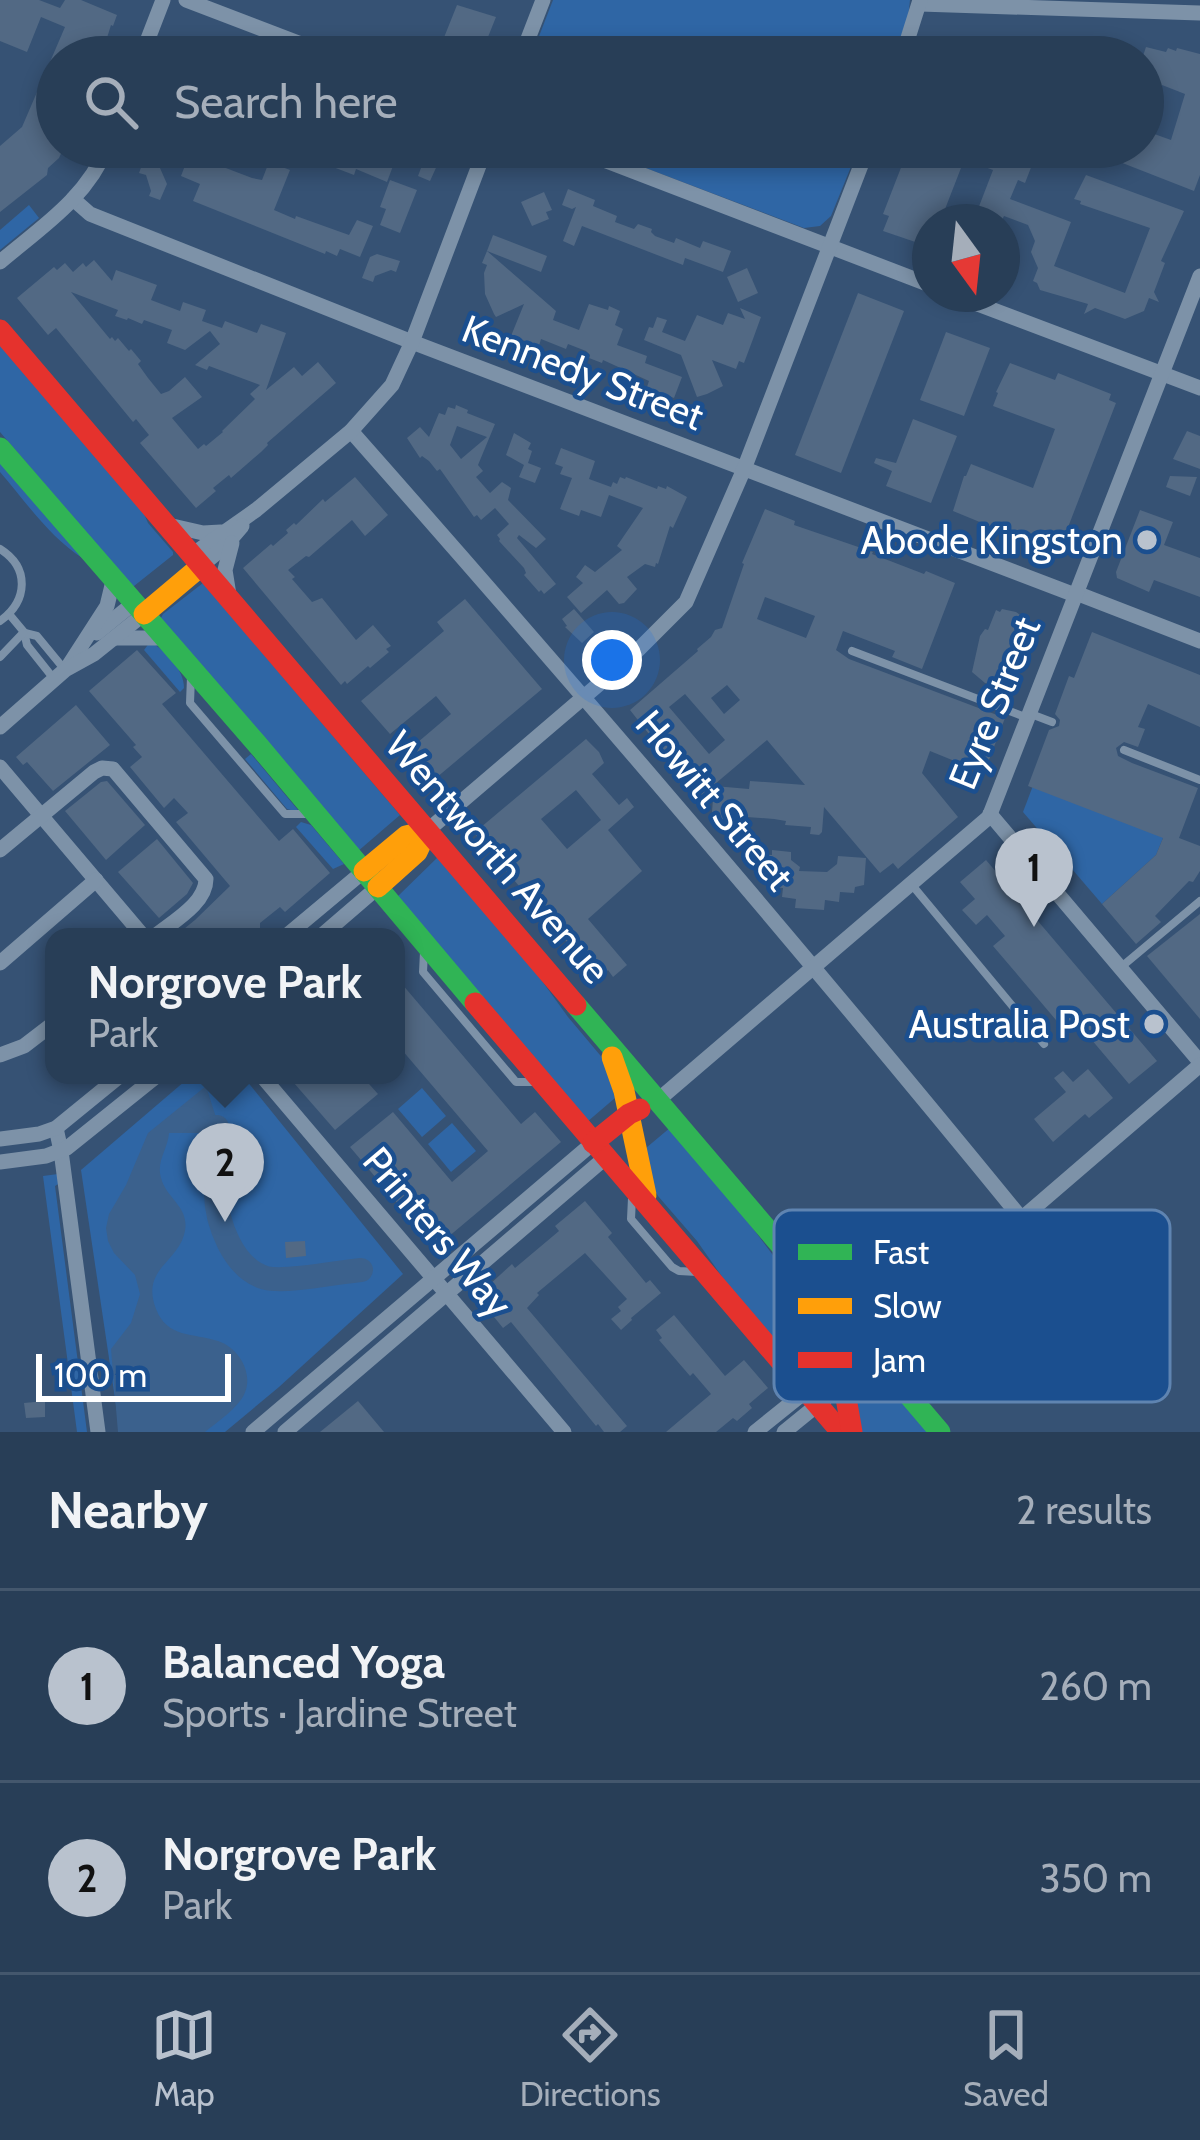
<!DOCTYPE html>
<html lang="en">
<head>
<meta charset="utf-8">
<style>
	:root { --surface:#283e57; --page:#30455d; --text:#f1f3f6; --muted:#a5aeba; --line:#44576d; --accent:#b9c2ce }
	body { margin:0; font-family:Cabin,sans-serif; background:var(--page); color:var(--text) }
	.compass { position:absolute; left:912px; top:204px; width:108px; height:108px; border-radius:50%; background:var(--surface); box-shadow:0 6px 18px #0003; rotate:165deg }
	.scale { position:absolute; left:36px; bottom:30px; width:195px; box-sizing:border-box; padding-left:12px; border:6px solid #fff; border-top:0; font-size:33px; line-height:42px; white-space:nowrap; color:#fff; -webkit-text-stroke:9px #1b4f8f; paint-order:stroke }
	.you { position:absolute; left:612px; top:660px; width:42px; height:42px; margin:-30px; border:9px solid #fff; border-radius:50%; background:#1a73e8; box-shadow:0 0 0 18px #1a73e833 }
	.badge { display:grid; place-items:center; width:78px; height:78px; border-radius:50%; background:var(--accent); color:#111; font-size:39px; font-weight:700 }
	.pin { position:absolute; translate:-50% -99px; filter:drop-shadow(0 3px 6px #0008) }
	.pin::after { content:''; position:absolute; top:63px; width:42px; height:36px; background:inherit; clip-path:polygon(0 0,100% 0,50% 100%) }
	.popup { position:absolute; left:45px; top:928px; width:360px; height:156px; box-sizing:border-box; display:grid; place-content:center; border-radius:24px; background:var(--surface); filter:drop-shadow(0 3px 9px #0005); font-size:39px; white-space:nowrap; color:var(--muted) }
	.popup b { font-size:45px; color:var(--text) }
	.popup::after { content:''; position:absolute; left:50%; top:100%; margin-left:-24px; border:24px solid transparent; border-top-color:var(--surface) }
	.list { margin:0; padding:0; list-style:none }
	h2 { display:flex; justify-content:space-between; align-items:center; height:156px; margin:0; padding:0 48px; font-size:51px }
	h2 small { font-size:39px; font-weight:400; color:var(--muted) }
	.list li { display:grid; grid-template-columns:78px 1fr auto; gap:36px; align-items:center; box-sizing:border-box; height:192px; padding:0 48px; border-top:3px solid var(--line) }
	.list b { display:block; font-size:45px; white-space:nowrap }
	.list p { margin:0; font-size:39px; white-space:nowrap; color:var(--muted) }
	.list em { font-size:39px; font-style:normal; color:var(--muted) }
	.icon { flex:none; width:66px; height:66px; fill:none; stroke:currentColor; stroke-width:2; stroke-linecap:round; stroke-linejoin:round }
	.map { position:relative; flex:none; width:1200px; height:1432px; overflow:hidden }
	.search { position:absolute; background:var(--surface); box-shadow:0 6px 18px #0003; left:36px; right:36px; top:36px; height:132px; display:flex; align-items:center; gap:30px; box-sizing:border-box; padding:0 42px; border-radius:66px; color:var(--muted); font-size:45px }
	.sheet { height:540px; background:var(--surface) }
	nav { display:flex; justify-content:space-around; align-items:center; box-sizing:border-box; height:168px; border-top:3px solid var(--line); background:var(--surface); font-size:33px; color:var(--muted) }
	nav a { display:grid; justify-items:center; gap:6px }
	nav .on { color:var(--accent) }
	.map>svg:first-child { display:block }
	.green { fill:#2f66a5 }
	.water { fill:#3b618d }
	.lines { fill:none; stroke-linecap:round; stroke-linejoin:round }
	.river { stroke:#3b618d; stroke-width:24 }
	.building { fill:#526984; fill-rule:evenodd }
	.lane { stroke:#7d92a8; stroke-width:8 }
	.street { stroke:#7d92a8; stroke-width:15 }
	.fast { stroke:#30b455; stroke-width:21 }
	.slow { stroke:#ff9f0a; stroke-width:21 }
	.jam { stroke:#e5322d; stroke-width:21 }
	.poi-dot { fill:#b9c2ce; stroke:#1b4f8f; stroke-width:4.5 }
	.labels { text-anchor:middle; stroke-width:9; stroke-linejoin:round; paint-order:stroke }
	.street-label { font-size:39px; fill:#fff; stroke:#1b4f8f }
	.poi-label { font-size:39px; fill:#fff; stroke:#1b4f8f; text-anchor:end }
	.key { fill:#1b4f8f; stroke:#5f84b1; stroke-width:3 }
	.key-label { font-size:33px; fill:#fff }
</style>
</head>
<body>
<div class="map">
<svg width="1200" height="1432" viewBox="0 0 1200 1432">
	<rect width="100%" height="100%" fill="#365274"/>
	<g class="green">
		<path d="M553,0H910L908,18L893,57H531Z"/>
		<path d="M590,147H859L831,216L820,226L804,228Z"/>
		<path d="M29,205L39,218L0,250V230Z"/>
		<path d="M0,340L141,507L148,523L173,552V555L134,586H132L0,432Z"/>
		<path d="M0,460L84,559C50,538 26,502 0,472Z"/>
		<path d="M203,583L400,815L357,852L160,620L163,614Z"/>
		<path d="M150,642C166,650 184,670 184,688L180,692L144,650Z"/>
		<path d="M251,754L298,810V812L287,809L245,759Z"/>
		<path d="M1034,783L1165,833L1156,855L1102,904L1023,812Z"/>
		<path d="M301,822L311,825L344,864L333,869L296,827Z"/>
		<path d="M439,856L524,956L568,1017L605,1061L615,1098L587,1122L396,898Z"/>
		<path d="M192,1075H242L403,1274L279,1387L225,1432H120L81,1170Z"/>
		<path d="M422,1088L446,1116L422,1137L398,1109Z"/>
		<path d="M452,1123L476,1151L451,1172L428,1144Z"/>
		<path d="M671,1127L728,1195L778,1262L820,1312L830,1342L798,1369L730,1288L697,1241L658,1196L647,1177L640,1153Z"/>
		<path d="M58,1174L60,1183L55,1186L87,1432H77L43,1176Z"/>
		<path d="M882,1377L929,1432H861L851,1403Z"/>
	</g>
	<path class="water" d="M206,1086L221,1133H169C168,1149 156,1161 161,1178C167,1200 192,1208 184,1235C176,1263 141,1270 156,1309C167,1338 193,1333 218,1341C242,1349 257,1380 240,1401C231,1413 217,1422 205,1432H118L111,1349L131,1323L140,1294L135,1275L114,1253L108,1241L106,1228L109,1214L126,1185L148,1133Z"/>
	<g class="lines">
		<path class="river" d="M217,1127C227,1151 216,1168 216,1192C216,1222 233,1269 266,1278C286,1283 338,1272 361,1270"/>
	</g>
	<g class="building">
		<path d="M0,0H39L60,8L65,0H81L117,15L113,26L111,25L101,57H57V147H64L59,158L48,168L47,175L0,212V146L22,127L65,27L41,17L27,52L0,41Z"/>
		<path d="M457,5L496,17L480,57H458L439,50Z"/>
		<path d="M954,41L975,46L977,41L994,47L995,45L1024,57H948Z"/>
		<path d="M1146,47L1166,52L1168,48L1176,51L1177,48L1200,54V175L1194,191L1084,148L1143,147L1146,131L1171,140L1185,94L1162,85L1161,88L1156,87L1154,90L1143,86V56Z"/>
		<path d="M361,147H430L433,156L440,159L430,181L418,176L421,168L414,151L396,158L387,182L356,169L354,175L333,167L337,156L354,162Z"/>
		<path d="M909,147H942L937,159L961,168L940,222H930V247L883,231L889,216L883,214Z"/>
		<path d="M980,147H1039L1025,183L1018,180L1010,199L1071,222L1054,266L1125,293L1150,228L1080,204L1081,201L1074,199L1086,175L1184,211L1161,261L1165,263L1154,292L1159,302L1149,298L1144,311L1125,319L1095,308L1084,314L1088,304L1040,290L1037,283L1033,281L1038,268L1031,252L1035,241L1028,225L1004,216L1001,222H973L993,170L974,163Z"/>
		<path d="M203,150L222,157L218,165L252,178L262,180L269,162L290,170L274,210L295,219L296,216L349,235L357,220L373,226L360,257L340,249L337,256L326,251L325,254L193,201L200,184L181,176L189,155L200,160Z"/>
		<path d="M143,162L160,168L167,184L160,200L149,196L151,191L146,175L139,173Z"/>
		<path d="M390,180L417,190L400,233L380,225L386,209L380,207Z"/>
		<path d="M568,189L595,200L593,206L617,216L615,222L634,229L638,224L652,229L651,232L655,236L674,243L676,238L700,248L703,241L731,251L723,272L685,258L683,265L582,226L574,246L563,241L576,207L572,209L562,205Z"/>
		<path d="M544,192L552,210L546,212L549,219L532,226L521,202Z"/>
		<path d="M493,235L547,256L541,272L487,251Z"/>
		<path d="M487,251L556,311L553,320L579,330L589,304L608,310L609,306L620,311L615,325L623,329L617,345L647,356L645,363L682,377L674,398L647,387L649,381L603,360L602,363L589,358L590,355L586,351L568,344L566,349L541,339L539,346L511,336L524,304L496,317L494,314L485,294L484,273L487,265L482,263Z"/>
		<path d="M377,254L400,261L396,272L391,270L375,276L373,282L362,278L370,257Z"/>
		<path d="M94,260L112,281L116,270L157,285L151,300L180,311L183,302L206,310L202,321L222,328L225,321L257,333L261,324L286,333L266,390L294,367L302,376L318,362L336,383L267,443L268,445L261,452L231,478L229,475L213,488L216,491L196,508L140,443L149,435L136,419L133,422L56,328L48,335L17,298L54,267L57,270L65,263L73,272L83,263L86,267ZM71,292L118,310L115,316L127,320L128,318L142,324L144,320L172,330L167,343L185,350L210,331L220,344L195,365L207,370L209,366L260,385L250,394L255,399L222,431L223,432L206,446L204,444L198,449L172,418L202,397L185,377L169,391L161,394L148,378L138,364L141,361L131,349L129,351L118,338L115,341L112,337L110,339Z"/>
		<path d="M747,268L758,293L738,302L727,277Z"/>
		<path d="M858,293L904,311L841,473L795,455Z"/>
		<path d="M740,308L761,317L753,339L744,363L739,361L736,369L712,360L723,386L707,394L697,397L681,355L644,340L649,327L653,328L657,317L667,320L662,332L685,341L697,315L723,325L728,313L745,319Z"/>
		<path d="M946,332L990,348L964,416L920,400Z"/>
		<path d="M1010,363L1055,380L1058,373L1111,394L1109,400L1116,403L1060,548L1053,545L1050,551L953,511L964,476H966L971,464L1033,488L1055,429L993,406L998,393L996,392Z"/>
		<path d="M456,405L468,410L467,413L495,424L478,465L483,471L476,477L490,493L502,482L511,488L508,500L546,539L536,548L519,535L517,538L556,584L544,594L541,590L539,592L524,575L526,573L524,568L499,541L500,539L497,535L509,524L495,508L481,520L477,515L474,517L440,469L437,471L429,461L422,456L420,458L407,438L420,427L429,437L439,413L445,415L448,407L455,409ZM457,426L487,437L461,459L450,445Z"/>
		<path d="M913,419L957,436L931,503L886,486L892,471L874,463L876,458L896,463Z"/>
		<path d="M1187,431L1200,436V469L1173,459Z"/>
		<path d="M514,433L531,443L528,449L532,451L528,463L541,468L535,483L519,477L524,465L506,455Z"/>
		<path d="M561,448L595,461L589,479L611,487L613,482L617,484L620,477L625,479L626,477L657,489L658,486L666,489L667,486L687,497L673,528L670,526L658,564L656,563L655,567L645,564L627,577L637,589L624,603L619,604L607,590L581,613L567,597L583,583L576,577L585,565L595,572L622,550L617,546L643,508L609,495L601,517L581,510L579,516L560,509L572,478L560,474L563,467L555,464Z"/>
		<path d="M1170,476L1197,477L1190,496L1166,487Z"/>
		<path d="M355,477L388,515L365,536L352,520L309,557L306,556L288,570L295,577L292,579L312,602L322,598L356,640L373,625L391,646L386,649L389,652L370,668L368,666L347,684L345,681L341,685L243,568L271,544L273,546L288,533L286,530L294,523L296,525L323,499L325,502Z"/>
		<path d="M765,509L795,521L794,525L873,552L872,554L924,574L926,571L955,583L922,669L892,657L895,651L843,631L836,650L849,659L1005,718L984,773L930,751L922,773L958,817L898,869L893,863L880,873L824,807L822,832L819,835L810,834L811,827L785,825L786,821L774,819L733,816V820L718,819L712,812L714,786L749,789L750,781L805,785L767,740L702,795L673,760L671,762L630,710L698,651L697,649L711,637L715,630L722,628L744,564L742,563ZM765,597L815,616L806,638L757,619ZM727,685L740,700L724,714L711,698ZM685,694L725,740L709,754L669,707Z"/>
		<path d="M1140,510L1173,522L1164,545L1200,558V597L1154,580L1149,592L1117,578L1116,572Z"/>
		<path d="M465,599L542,689L436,778L411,748L451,714L436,696L390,734L361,701L444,631L437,622Z"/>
		<path d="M574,609L594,632L582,643L565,627L567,626L562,619Z"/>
		<path d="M1002,609L1016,612L1030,622L1020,655L1015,660L1005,684L1001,683L999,686L985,683L972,672L980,636L985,629L988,630L996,610L1000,612Z"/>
		<path d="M1092,632L1200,675V727L1148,704L1138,727L1145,729L1138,747L1124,742L1116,748L1118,756L1132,763L1198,788L1179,838L1200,846V871L1193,882L1189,881L1155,916L1161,922L1136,944L1102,904L1156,855L1163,838L1028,786L1049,730L1059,726L1060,720L1055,714L1069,676L1074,678Z"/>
		<path d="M137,650L176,693L162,704L279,841L293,829L330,873L285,912L280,907L260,923V929L245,937H174L195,920L230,886L176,822L188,813L174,798L164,808L130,767L142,757L133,747L136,745L89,691Z"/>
		<path d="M76,705L110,745L53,791L27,762L23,765L16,757Z"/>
		<path d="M586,739L599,752L604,763L592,774L619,805L627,798L634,807L608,830L642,871L588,919L627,965L613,977L608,970L598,979L474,833ZM576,790L601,820L567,849L541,819Z"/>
		<path d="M107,781L145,825L106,860L65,811L101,782Z"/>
		<path d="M157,839L193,883L187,894L159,918L118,872Z"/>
		<path d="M772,850L791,852V860L800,867L799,871L827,872L837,864L838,856L866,858L864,885L855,887L854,893L840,892L839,902L825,900L824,910L795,908L796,899L782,897L783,888L769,887V880L762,878L757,867L758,854L772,855Z"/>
		<path d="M986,860L1157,1061L1129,1084L1080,1026L1077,1029L1075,1026L1067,1033L1039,1000L993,946L1005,936L987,915L976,925L962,910L975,899L960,882Z"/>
		<path d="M1200,914V1019L1147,956Z"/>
		<path d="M396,977L521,1124L535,1112L561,1142L435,1248L350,1147L393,1112L452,1182L488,1151L396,1043Z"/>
		<path d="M1088,1069L1113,1098L1089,1118L1085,1114L1053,1142L1034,1119L1066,1092L1054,1078L1063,1071L1073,1082Z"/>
		<path d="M287,1075H361L378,1094L335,1130Z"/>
		<path d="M585,1201L612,1233L608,1237L646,1283L650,1280L661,1293L631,1318L632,1320L621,1330L611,1319L621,1311L618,1307L627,1299L585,1253L537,1293L539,1295L527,1308L627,1426L620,1432H604L598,1424L596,1426L511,1322L503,1328L477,1296L512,1264L515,1268L559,1231L555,1226Z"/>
		<path d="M305,1241L306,1256L286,1258L285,1242Z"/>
		<path d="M674,1315L725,1376L744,1360L768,1388L749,1404L752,1408L737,1421L733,1418L716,1432H666L711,1394L693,1373L690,1376L659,1340L662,1338L656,1330Z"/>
		<path d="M45,1401V1417L26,1418L24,1403Z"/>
		<path d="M358,1401L384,1432H320Z"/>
	</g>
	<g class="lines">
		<g class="lane">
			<path d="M0,549C30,568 28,601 0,621"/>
			<path d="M9,614L24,632L27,645L54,679"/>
			<path d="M25,633L37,636L65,670"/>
			<path d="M852,651L1025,717"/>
			<path d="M0,657L23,633"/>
			<path d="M191,677L190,703L285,814H308"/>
			<path d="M1031,714L1052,722"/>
			<path d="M1124,750L1200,780"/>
			<path d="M912,885L1044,1044"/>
			<path d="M424,952L423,972L516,1082H534"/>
			<path d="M1120,968L1200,901"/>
			<path d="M632,1198L631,1219L672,1267L679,1271L697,1272"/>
		</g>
		<g class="street">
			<path d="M186,0L335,57"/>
			<path d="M920,4L1200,13"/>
			<path d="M141,57L163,0"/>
			<path d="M521,57L543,0"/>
			<path d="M902,57L920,0"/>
			<path d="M570,147L930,285"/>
			<path d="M73,199L90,214L412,342L1075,595"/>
			<path d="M0,262C40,228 87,198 107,147"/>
			<path d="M951,294L1200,388"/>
			<path d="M351,431C579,689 803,951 1021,1218"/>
			<path d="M168,525L203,533L221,532"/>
			<path d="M192,555L256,510L351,431L392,385L412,342L486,147"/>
			<path d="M201,566L224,547L242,526"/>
			<path d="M1076,593L1200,641"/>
			<path d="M229,595L225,570L232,543"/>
			<path d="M97,633L135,602"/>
			<path d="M115,638H165"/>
			<path d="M67,668L107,606L114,577"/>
			<path d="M0,727L65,670L94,654L144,614"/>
			<path d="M0,767L144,937"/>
			<path d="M990,814L1200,1062"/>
			<path d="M427,831L633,655L686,602L744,469L868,147"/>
			<path d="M0,850L94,772L102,768L113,769L206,879C206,904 172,922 154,937"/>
			<path d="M285,937L364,871"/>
			<path d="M320,937L378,887"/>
			<path d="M0,963L96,880"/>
			<path d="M0,1055L24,1046L54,1023"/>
			<path d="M261,1075L564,1432"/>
			<path d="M657,1101L989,817L1200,276"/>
			<path d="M56,1128L61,1151L98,1432"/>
			<path d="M0,1139L39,1134L56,1128L121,1075"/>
			<path d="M0,1162L46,1156L67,1148L158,1075"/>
			<path d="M253,1432L593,1143"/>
			<path d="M285,1432L605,1158"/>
			<path d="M755,1432L846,1359"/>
			<path d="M784,1432L843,1384L870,1349L1200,1065"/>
		</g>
		<g class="fast">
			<path d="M0,448L257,744L475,1003"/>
			<path d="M576,1005L940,1432"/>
		</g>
		<g class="slow">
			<path d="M144,614L201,566"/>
			<path d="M364,871L406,836L427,831"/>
			<path d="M378,887L417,852L427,831"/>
			<path d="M612,1057L624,1091L646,1195"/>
		</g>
		<g class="jam">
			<path d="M0,330L576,1005"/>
			<path d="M475,1003L841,1432"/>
			<path d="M593,1143L629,1114L640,1109"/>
			<path d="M826,1304L835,1335L852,1432"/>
		</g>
	</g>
	<g class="poi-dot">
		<circle cx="1147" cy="540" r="12"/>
		<circle cx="1154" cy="1024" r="12"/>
	</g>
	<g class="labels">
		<g class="street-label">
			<text transform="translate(583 372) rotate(21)" y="14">Kennedy Street</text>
			<text transform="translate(994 703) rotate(-68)" y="14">Eyre Street</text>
			<text transform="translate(715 800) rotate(50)" y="14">Howitt Street</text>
			<text transform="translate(498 857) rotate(49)" y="14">Wentworth Avenue</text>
			<text transform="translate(438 1232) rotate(50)" y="14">Printers Way</text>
		</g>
		<g class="poi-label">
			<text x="1123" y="554">Abode Kingston</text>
			<text x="1130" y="1038">Australia Post</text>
		</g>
	</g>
	<rect x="774" y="1210" width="396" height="192" rx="18" class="key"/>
	<rect x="798" y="1244" width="54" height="16" fill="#30b455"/>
	<rect x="798" y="1298" width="54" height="16" fill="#ff9f0a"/>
	<rect x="798" y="1352" width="54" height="16" fill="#e5322d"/>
	<g class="key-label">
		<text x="873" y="1264">Fast</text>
		<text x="873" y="1318">Slow</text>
		<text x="873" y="1372">Jam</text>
	</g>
</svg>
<svg class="compass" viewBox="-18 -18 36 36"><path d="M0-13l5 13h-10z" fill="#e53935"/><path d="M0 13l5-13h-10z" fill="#a5aeba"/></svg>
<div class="scale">100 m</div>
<div class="you"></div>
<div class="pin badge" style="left:1034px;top:927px">1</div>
<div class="pin badge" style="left:225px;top:1222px">2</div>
<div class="popup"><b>Norgrove Park</b>Park</div>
<div class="search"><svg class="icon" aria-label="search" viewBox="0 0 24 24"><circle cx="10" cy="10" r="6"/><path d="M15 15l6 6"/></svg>Search here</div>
</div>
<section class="sheet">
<h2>Nearby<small>2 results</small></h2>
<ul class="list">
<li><span class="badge">1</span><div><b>Balanced Yoga</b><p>Sports · Jardine Street</p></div><em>260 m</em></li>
<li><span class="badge">2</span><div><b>Norgrove Park</b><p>Park</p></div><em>350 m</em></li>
</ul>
</section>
<nav>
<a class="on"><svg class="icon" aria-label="map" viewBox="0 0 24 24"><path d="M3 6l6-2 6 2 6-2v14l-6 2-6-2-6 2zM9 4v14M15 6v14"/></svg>Map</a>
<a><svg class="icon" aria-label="directions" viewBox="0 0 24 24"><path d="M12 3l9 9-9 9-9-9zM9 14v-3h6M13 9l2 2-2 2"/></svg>Directions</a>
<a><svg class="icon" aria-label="saved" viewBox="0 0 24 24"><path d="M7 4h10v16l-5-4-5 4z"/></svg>Saved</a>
</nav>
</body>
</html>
